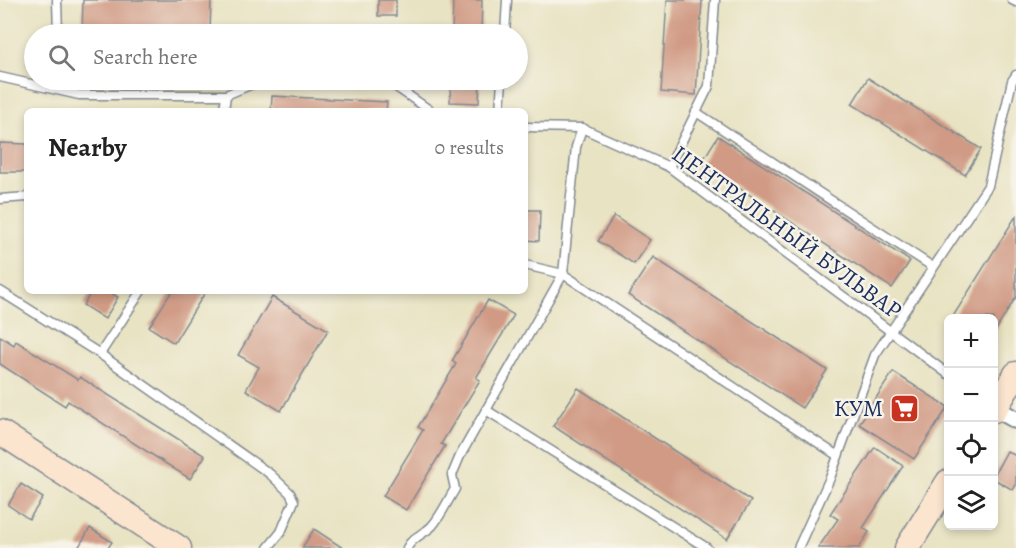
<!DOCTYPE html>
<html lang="en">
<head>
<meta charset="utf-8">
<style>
	:root { --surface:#fff; --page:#f2f2f2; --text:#222; --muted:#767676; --line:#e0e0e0 }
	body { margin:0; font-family:Alegreya,serif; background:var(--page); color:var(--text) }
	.controls { position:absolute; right:18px; bottom:18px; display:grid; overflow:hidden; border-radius:9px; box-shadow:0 3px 9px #0003 }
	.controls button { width:54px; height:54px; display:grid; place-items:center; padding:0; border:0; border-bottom:2px solid var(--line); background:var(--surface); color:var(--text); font:30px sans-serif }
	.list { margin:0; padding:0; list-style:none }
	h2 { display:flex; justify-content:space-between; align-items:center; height:78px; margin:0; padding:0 24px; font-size:26px }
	h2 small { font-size:20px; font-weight:400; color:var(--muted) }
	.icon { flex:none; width:33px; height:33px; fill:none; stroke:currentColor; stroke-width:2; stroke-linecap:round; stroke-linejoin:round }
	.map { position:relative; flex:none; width:1016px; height:548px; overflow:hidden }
	.search { position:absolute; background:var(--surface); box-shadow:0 3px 9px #0003; left:24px; top:24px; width:504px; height:66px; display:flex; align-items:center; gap:15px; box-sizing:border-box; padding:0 21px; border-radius:33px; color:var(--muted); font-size:22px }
	.panel { position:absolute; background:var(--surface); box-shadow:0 3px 9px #0003; left:24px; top:108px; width:504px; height:186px; border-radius:9px }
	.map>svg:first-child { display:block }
	.building { fill:#d09a84 }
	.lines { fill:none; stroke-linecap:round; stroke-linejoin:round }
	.lane-casing { stroke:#828990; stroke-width:11 }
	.street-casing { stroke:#828990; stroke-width:20 }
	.secondary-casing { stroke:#828990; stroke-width:27 }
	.lane { stroke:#fff; stroke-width:8 }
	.street { stroke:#fff; stroke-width:16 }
	.secondary { stroke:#fbe5cf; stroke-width:24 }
	.labels { text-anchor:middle; stroke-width:5; stroke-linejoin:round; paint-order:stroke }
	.street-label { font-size:24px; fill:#1b2f5e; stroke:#f7f3e8 }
	.poi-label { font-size:24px; fill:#1b2f5e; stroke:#f7f3e8; text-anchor:end }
</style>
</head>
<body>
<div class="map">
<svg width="1016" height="548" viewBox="0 0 1016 548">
	<rect width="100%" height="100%" fill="#f7f3e8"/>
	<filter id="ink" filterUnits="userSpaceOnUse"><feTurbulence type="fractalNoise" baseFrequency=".0167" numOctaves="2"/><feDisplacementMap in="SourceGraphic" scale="12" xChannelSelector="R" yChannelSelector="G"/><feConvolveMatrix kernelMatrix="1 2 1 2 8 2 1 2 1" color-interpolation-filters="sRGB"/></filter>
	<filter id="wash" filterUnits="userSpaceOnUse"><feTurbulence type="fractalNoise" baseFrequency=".008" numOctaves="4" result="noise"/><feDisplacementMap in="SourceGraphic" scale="24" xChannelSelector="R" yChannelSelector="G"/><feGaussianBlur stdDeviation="1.35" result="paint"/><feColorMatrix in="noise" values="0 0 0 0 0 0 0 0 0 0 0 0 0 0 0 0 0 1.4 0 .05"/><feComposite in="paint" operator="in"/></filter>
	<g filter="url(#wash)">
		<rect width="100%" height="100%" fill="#e8e3c2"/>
		<g id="blocks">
			<g class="building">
				<path d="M83,0H211L210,34H82Z"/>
				<rect x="378" y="0" width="18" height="16"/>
				<path d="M453,0H482L481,34H452Z"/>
				<path d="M667,0H702L696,95L661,92Z"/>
				<path d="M868,78L981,149L965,175L852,104Z"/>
				<path d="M451,80H480L479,103L450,102Z"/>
				<path d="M272,96L387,102L386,111H271Z"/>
				<path d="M718,136L910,261L892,288L701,163Z"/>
				<path d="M0,143L27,144V172H0Z"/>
				<path d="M525,210H540L539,241L525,240Z"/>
				<path d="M614,216L650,240L634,264L598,241Z"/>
				<path d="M1016,216V297L994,333V318H952Z"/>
				<path d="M653,257L827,370L802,408L628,295Z"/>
				<path d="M92,291H107L118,297L105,319L83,305Z"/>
				<path d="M172,291H206L174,343L149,327Z"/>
				<path d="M272,297L328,330L281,411L246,390L259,367L238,355Z"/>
				<path d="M488,300L514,315L476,378L480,380L441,444L445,446L406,510L383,496L423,430L418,427L456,364L452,361Z"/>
				<path d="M0,336L14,345L16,341L78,380L80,377L205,456L190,479L68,401L65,406L0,364Z"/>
				<path d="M893,372L948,407L914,459L859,424Z"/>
				<path d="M578,388L751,501L727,539L553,426Z"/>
				<path d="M875,447L903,466L863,528L869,532L859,548H818L838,519L830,514Z"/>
				<path d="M1007,451L1016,456V485L1013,490L994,479V475Z"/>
				<path d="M21,484L43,498L29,519L8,505Z"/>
				<path d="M90,528L112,542L108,548H78Z"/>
				<path d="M314,529L343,548H302Z"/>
			</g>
		</g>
	</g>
	<g filter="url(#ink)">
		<use href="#blocks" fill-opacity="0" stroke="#828990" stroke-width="1.5"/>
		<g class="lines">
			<defs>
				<g id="lane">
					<path d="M57,0L58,34"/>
					<path d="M1012,0L1016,2"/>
					<path d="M505,34L507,0"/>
					<path d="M0,77L79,95H226L262,80"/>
					<path d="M386,80L431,111"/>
					<path d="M224,111L226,95"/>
					<path d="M500,111L502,80"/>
					<path d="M696,112L933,267"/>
					<path d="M525,127L582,128L669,167L948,374"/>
					<path d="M669,167L709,86L715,0"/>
					<path d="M0,199L27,197"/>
					<path d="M525,265L563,274L838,456"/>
					<path d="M0,291L100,354L270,474L290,493L294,501L281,532L268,548"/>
					<path d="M100,354L141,291"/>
					<path d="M486,410L707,548"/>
					<path d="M407,548C412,537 424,534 432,526C441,516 448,500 455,489L452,475L460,456L563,274L576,147L582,128"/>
					<path d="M798,548L830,478L875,355L988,186L1012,81L1016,75"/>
				</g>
				<path id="street" d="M995,408L1016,420"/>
				<g id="secondary">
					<path d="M994,410L1016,374"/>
					<path d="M0,432L179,548"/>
					<path d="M907,548L948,482"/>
				</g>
			</defs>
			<use href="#lane" class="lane-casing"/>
			<use href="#street" class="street-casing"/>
			<use href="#secondary" class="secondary-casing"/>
			<use href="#lane" class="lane"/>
			<use href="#street" class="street"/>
			<use href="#secondary" class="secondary"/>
		</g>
	</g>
	<defs>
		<symbol id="supermarket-square" viewBox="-11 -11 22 22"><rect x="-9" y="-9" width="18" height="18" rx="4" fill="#c8321e" stroke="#f7f3e8"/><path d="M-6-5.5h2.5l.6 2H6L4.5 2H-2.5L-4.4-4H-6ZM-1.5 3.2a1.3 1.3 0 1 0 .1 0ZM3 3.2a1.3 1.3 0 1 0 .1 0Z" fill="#fff"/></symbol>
	</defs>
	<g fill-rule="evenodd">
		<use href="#supermarket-square" x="888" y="392" width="33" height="33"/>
	</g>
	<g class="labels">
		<g class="street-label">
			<text transform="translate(787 232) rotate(36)" y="8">ЦЕНТРАЛЬНЫЙ БУЛЬВАР</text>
		</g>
		<g class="poi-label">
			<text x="883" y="416">КУМ</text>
		</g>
	</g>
</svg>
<div class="controls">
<button>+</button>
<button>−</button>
<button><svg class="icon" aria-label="locate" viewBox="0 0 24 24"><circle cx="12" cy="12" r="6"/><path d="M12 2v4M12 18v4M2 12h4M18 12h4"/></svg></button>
<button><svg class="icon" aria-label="layers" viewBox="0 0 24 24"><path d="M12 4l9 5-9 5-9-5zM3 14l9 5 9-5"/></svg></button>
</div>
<div class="search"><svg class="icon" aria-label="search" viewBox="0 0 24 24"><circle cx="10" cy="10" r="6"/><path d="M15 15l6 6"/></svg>Search here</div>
<section class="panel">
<h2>Nearby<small>0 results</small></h2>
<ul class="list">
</ul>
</section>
</div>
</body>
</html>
